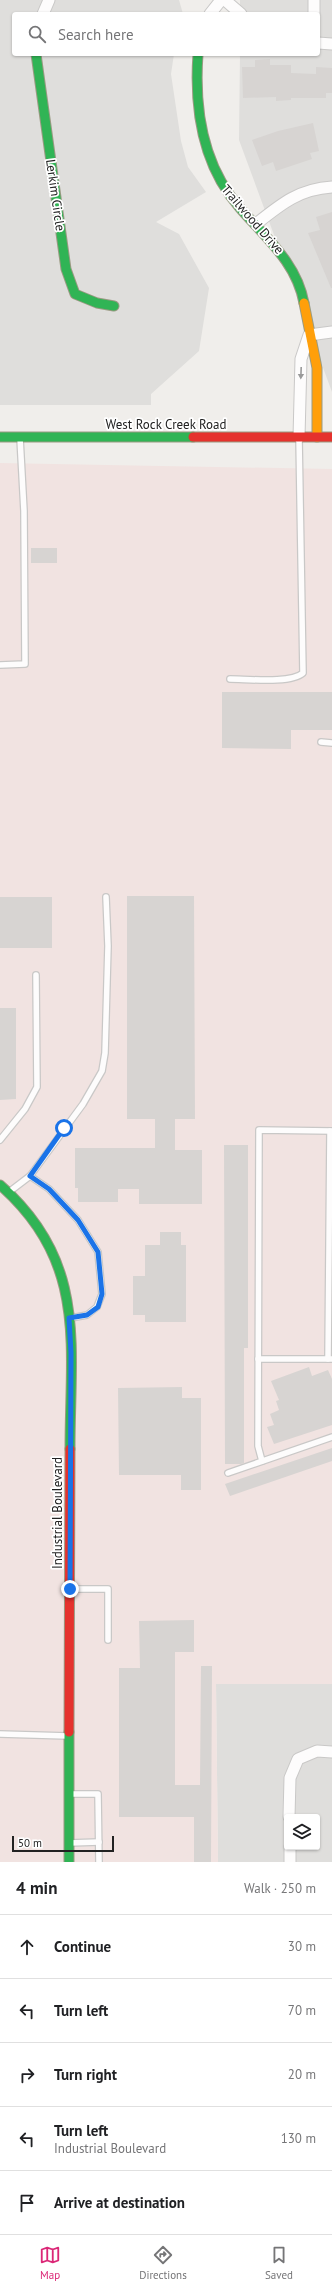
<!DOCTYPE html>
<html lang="en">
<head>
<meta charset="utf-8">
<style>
	:root { --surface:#fff; --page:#f6f6f6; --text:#202124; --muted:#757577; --line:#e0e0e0; --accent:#db2777 }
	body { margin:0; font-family:"PT Sans",sans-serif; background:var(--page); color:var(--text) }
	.controls { position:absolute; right:12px; bottom:12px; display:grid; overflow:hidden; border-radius:4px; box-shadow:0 1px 3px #0004 }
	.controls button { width:36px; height:36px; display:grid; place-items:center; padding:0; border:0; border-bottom:1px solid var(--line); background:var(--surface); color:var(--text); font:20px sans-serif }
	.scale { position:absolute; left:12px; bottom:10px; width:102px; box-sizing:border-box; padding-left:4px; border:2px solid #222; border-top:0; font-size:11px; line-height:14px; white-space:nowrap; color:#222; -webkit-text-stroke:3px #fff; paint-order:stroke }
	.stop { position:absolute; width:12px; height:12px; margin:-9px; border:3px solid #1a73e8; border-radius:50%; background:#fff }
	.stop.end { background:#1a73e8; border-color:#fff; box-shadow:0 1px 4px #0008 }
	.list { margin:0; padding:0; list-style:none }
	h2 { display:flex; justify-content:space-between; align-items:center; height:52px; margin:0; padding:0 16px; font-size:17px }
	h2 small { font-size:13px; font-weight:400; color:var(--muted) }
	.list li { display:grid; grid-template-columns:26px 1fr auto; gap:12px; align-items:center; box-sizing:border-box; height:64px; padding:0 16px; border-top:1px solid var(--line) }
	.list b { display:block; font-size:15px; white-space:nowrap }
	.list p { margin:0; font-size:13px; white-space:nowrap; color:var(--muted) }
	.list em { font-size:13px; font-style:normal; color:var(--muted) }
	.icon { flex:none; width:22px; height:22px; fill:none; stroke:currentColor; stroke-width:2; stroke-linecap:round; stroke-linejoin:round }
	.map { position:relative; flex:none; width:332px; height:1862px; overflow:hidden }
	.search { position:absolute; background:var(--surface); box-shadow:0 1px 3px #0004; left:12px; right:12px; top:12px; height:44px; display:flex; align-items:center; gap:10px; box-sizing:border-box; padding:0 14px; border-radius:4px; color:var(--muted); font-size:15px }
	.sheet { height:372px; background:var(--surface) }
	nav { display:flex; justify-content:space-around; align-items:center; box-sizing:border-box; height:56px; border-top:1px solid var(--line); background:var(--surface); font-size:11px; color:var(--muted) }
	nav a { display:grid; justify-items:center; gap:2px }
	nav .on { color:var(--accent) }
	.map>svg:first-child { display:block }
	.residential { fill:#dfdedc; fill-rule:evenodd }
	.commercial { fill:#f1e3e1 }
	.building { fill:#d7d4d2 }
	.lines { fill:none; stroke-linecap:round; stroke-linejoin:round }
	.lane-casing { stroke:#c9c8c7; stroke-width:8 }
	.street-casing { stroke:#c9c8c7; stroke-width:13 }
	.fast-casing { stroke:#999a82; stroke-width:11 }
	.slow-casing { stroke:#999a82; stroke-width:11 }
	.jam-casing { stroke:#999a82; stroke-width:11 }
	.lane { stroke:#fdfcfc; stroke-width:5.5 }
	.street { stroke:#fdfcfc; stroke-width:11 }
	.fast { stroke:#30b455; stroke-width:9 }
	.slow { stroke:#ff9f0a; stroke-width:9 }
	.jam { stroke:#e5322d; stroke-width:9 }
	.oneway { fill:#9a9a9a }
	.route { stroke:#1a73e8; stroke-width:5 }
	.labels { text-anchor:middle; stroke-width:3.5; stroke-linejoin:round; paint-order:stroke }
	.street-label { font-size:13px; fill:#222; stroke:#fff }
</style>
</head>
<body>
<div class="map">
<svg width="332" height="1862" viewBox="0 0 332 1862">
	<rect width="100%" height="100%" fill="#f0eeeb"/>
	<g class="residential">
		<path d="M0,0H179L183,14H14V54H174L171,74L181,141L188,167L206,192L156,222L179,234L209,288L199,351L151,394V405H0Z"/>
		<path d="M240,0H332V392L239,140L240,54H318V14H240Z"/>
		<path d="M216,1684H332V1862H218ZM287,1817H317V1847H287Z"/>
	</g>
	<path class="commercial" d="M0,463L332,469V1684H216L218,1862H0Z"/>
	<g class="building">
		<path d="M270,59V65H291V73L316,74V67L332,68V93H326V98H291V100L276,101V97L243,98L242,67H255V60Z"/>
		<path d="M313,123L319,151L310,153L312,159L276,171L273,162L262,166L252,140L278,131Z"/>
		<path d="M332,212V288H331L308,233L320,230L316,217Z"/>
		<rect x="31" y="548" width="26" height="15"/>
		<path d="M222,692H332V730H291V749L222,748Z"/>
		<path d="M127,896H194L195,1119H175V1150H202V1204H139V1189H118V1202H78V1188H75V1148H155V1119H127Z"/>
		<rect x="0" y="897" width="52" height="51"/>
		<path d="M0,1008H16V1099L0,1100Z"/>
		<path d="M224,1145H248V1348H244V1463L241,1464H225Z"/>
		<path d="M160,1232H181V1245H186V1322H145V1315H133V1276H145V1245H160Z"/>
		<path d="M309,1367L312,1376L328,1370L332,1379V1425L274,1444L267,1427L274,1425L270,1414L279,1410L276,1401L279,1400L271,1381Z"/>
		<path d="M182,1387V1398H201V1490H181V1475H119L118,1388Z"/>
		<path d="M332,1448V1461L230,1496L225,1484Z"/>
		<path d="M194,1620V1652H175V1785H200L201,1666H212L211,1862H194V1817H119V1668H140L139,1621Z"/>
	</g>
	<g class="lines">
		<defs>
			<g id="lane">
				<path d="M0,665L25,664L24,511L20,438"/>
				<path d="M230,679C247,679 291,684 303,673L299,438"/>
				<path d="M321,742L332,743"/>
				<path d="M0,1140L25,1109L37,1087L36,975"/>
				<path d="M30,1176L83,1104L102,1071L105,1053L108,946L106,897"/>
				<path d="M9,1192L30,1176L49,1189L78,1220L98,1252L102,1294L97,1307L87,1315L71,1318"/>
				<path d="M258,1359H332"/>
				<path d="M328,1359L330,1131"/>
				<path d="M262,1461L258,1446L259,1130L332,1131"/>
				<path d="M228,1473L332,1437"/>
				<path d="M70,1589H108V1640"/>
				<path d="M0,1734L68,1736"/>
				<path d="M69,1794H98L99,1862"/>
				<path d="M69,1843L99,1842"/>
			</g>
			<g id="street">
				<path d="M225,0L241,14"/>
				<path d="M43,14L49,0"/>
				<path d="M210,14L221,0"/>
				<path d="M314,14V0"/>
				<path d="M318,43L332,44"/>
				<path d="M256,224C281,204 299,189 332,187"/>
				<path d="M299,437L301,359L309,335L332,332"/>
				<path d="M289,1817L290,1778L298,1759L317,1751L332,1752"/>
				<path d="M290,1862V1847"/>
			</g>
			<g id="fast">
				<path d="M36,54L66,269L75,294L97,303L114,306"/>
				<path d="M198,54C194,110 202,165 240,208C266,238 297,263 304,303"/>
				<path d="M0,437H193"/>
				<path d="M0,1185C88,1262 70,1345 70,1449"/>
				<path d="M69,1862V1732"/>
			</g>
			<path id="slow" d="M304,303L317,368V437"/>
			<g id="jam">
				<path d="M193,437H332"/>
				<path d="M69,1732L70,1449"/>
			</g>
		</defs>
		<use href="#lane" class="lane-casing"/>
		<use href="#street" class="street-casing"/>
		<use href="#fast" class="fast-casing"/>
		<use href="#slow" class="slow-casing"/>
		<use href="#jam" class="jam-casing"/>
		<use href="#lane" class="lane"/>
		<use href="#street" class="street"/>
		<use href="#fast" class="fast"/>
		<use href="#slow" class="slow"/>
		<use href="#jam" class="jam"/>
	</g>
	<defs><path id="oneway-solid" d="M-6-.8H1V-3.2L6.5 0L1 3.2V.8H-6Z"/></defs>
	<use class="oneway" href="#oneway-solid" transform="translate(301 373) rotate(92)"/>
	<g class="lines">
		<path class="route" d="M64,1128L30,1176L49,1189L78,1220L98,1252L102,1294L98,1307L87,1315L69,1318L71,1353L70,1589"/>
	</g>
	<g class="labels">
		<g class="street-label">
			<text transform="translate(56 195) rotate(82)" y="5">Lerkim Circle</text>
			<text transform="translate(253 219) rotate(49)" y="5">Trailwood Drive</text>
			<text x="166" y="429">West Rock Creek Road</text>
			<text transform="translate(57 1513) rotate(-90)" y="5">Industrial Boulevard</text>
		</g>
	</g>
</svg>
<div class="controls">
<button><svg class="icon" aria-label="layers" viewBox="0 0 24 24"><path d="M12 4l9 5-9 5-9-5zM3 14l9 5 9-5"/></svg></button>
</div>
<div class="scale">50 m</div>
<div class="stop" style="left:64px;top:1128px"></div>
<div class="stop end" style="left:70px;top:1589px"></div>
<div class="search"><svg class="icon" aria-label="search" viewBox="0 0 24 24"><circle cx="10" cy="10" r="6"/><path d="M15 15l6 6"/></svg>Search here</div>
</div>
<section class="sheet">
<h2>4 min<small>Walk · 250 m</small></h2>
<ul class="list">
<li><svg class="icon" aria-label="ahead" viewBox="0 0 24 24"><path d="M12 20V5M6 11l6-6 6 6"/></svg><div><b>Continue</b></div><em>30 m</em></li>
<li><svg class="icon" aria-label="left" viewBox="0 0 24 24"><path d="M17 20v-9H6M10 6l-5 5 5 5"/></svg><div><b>Turn left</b></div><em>70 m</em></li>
<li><svg class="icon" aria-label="right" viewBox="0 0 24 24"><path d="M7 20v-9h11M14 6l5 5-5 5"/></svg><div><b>Turn right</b></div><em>20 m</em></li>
<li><svg class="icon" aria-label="left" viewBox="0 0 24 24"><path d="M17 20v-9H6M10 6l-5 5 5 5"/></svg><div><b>Turn left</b><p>Industrial Boulevard</p></div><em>130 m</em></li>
<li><svg class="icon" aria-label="arrive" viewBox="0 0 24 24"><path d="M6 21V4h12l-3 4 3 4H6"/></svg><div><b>Arrive at destination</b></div></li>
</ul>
</section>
<nav>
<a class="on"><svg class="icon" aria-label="map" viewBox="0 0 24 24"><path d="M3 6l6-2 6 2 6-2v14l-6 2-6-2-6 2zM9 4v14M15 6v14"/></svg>Map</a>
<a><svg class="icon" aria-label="directions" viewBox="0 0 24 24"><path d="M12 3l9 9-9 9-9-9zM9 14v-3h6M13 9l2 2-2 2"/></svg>Directions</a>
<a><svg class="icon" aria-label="saved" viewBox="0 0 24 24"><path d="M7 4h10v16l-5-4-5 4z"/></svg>Saved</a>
</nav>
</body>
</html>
